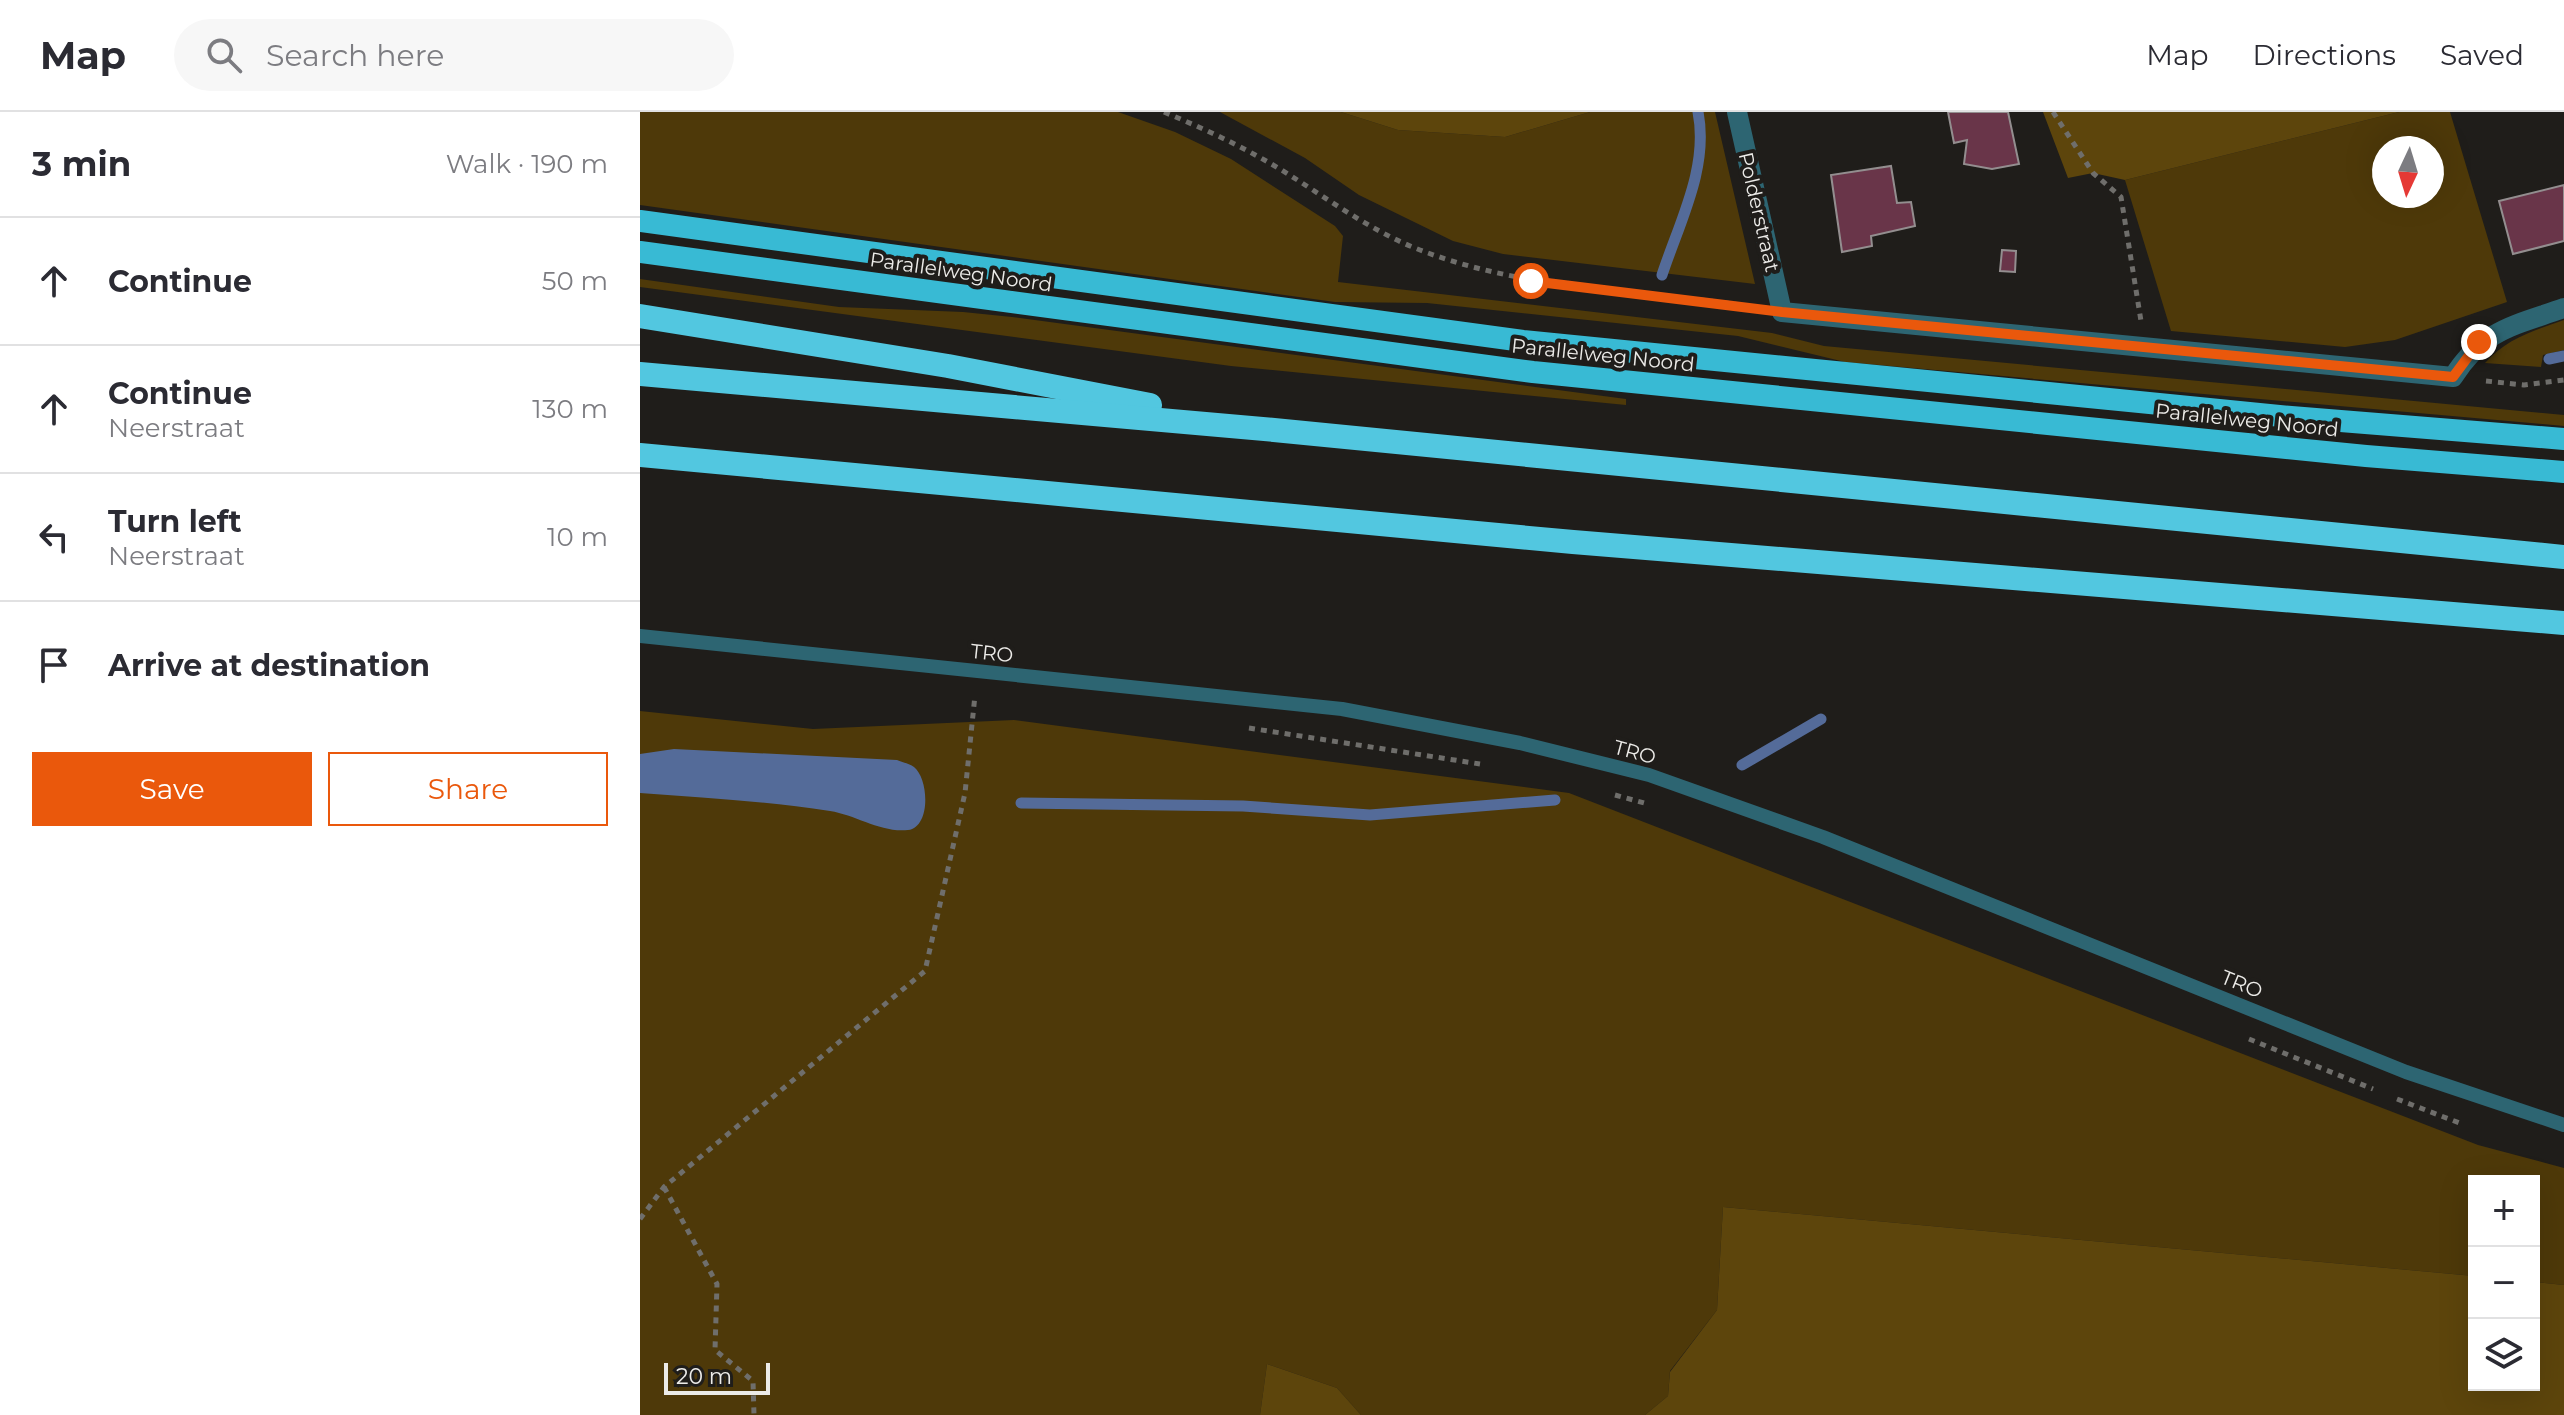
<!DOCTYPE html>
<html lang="en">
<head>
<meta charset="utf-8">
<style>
	:root { --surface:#fff; --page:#f7f7f7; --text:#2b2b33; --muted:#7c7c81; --line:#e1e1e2; --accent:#ea580c }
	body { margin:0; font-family:Montserrat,sans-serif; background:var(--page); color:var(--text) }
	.controls { position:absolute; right:24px; bottom:24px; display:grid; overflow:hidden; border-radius:0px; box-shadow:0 8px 32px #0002 }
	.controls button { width:72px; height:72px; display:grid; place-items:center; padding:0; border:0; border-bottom:2px solid var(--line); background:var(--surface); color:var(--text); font:40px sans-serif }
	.compass { position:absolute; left:1732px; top:24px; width:72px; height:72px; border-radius:50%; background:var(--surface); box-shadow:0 8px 32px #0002; rotate:184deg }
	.scale { position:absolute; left:24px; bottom:20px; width:106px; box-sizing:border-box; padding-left:8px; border:4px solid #ecebe8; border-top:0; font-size:22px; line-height:28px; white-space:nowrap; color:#ecebe8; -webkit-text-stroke:6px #1f1d1a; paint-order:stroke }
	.stop { position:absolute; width:24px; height:24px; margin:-18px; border:6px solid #ea580c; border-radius:50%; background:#fff }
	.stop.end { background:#ea580c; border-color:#fff; box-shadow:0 2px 8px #0008 }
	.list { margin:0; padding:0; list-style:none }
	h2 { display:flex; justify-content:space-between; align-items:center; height:104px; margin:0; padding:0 32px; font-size:34px }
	h2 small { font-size:26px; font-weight:400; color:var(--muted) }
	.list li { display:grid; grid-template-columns:52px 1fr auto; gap:24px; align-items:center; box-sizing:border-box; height:128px; padding:0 32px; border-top:2px solid var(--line) }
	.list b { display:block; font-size:30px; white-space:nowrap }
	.list p { margin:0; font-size:26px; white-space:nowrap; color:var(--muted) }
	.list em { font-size:26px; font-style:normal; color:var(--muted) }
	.actions { display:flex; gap:16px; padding:24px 32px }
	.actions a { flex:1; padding:18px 0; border:2px solid var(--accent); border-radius:0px; text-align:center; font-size:28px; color:var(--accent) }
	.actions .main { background:var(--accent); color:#fff }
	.icon { flex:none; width:44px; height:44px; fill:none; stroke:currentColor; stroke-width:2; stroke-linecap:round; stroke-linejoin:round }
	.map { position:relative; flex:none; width:1924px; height:1303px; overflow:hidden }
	header { display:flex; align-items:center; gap:48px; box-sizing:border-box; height:112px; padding:0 40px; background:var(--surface); border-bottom:2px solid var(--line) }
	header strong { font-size:38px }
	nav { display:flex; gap:44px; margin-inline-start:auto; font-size:28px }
	.search { width:560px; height:72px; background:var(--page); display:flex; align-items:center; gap:20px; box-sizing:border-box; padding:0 28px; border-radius:44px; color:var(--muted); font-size:30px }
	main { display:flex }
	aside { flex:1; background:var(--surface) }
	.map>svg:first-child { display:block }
	.green { fill:#4e3909; fill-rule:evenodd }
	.forest { fill:#5d450c }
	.water { fill:#546b99 }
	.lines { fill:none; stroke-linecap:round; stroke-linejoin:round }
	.stream { stroke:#546b99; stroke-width:11 }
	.building { fill:#693549; stroke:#938e8f; stroke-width:2 }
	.path { stroke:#6f6e6b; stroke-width:5; stroke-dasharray:6 6; stroke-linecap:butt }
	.service { stroke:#2d6572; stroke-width:14 }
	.minor { stroke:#2d6572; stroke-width:20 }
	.trunk { stroke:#38bad4; stroke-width:22 }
	.motorway { stroke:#52c7e0; stroke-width:24 }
	.route { stroke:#ea580c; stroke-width:10 }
	.labels { text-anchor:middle; stroke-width:8; stroke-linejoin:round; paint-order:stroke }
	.street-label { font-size:20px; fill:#ecebe8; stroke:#1f1d1a }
</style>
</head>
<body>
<header>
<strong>Map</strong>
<div class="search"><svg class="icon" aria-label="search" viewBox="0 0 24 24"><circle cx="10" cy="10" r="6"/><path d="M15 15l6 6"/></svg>Search here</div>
<nav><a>Map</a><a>Directions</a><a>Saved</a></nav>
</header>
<main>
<aside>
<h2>3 min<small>Walk · 190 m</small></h2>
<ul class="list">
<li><svg class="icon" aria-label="ahead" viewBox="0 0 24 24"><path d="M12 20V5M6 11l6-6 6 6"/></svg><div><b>Continue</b></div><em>50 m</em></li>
<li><svg class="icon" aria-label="ahead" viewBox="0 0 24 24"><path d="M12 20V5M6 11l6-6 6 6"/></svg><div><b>Continue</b><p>Neerstraat</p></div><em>130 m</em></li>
<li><svg class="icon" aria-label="left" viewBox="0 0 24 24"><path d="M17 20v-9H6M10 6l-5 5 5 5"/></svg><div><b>Turn left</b><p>Neerstraat</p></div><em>10 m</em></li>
<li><svg class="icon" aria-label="arrive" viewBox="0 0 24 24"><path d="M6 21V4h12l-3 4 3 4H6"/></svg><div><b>Arrive at destination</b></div></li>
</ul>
<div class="actions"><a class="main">Save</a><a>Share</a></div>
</aside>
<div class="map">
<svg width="1924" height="1303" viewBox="0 0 1924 1303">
	<rect width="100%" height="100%" fill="#1f1d1a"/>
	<g class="green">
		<path d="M0,0H478L535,20L591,47L695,114L703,124L698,170L1132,221L1184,234L1924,303V314L1205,250L1098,224L787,191L695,190L0,93Z"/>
		<path d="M580,0H701L758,18L865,25L950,0H1075L1115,172L863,142L813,129L719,83L665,46Z"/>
		<path d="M1759,0H1810L1867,190L1755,228L1705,235L1531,219L1485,68ZM1744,36H1792V84H1744Z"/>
		<path d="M0,167L199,195L323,200L372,205L986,287V293L591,254L0,175Z"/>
		<path d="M1924,208V238L1903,243L1901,255L1845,251C1867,226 1893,219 1924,208Z"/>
		<path d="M0,599L173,617L374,608L929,681L1838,1033L1924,1056V1173L1894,1170V1069H1834V1164L1083,1095L1077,1198L1030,1259L1028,1284L1005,1303H721L697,1276L627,1252L620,1303H0Z"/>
	</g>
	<g class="forest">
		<path d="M701,0H950L865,25L758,18Z"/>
		<path d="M1403,0H1759L1485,68L1453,61L1428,66Z"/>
		<path d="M1083,1095L1834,1164V1273H1894V1170L1924,1173V1303H1005L1028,1284L1030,1260L1077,1198Z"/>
		<path d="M627,1252L697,1276L721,1303H620Z"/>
	</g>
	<path class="water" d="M34,637L257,648C262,650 270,652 274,655C289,667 291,715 268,718C241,721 216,703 190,699C127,689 63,686 0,681V642Z"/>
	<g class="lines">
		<g class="stream">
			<path d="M1022,163C1039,111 1069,56 1058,0"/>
			<path d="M1909,247L1924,244"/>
			<path d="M1102,653L1181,607"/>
			<path d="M381,691L603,694L730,703L915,688"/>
		</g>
	</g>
	<g class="building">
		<path d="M1308,0H1368L1379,52L1352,57L1324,52L1327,28L1314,31Z"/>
		<path d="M1251,54L1257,91L1271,90L1275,114L1231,124L1232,134L1202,140L1191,63Z"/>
		<path d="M1924,73V129L1873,142L1859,89Z"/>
		<path d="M1362,138L1376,139L1375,160L1360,159Z"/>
	</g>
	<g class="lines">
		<g class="path">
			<path d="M524,0C567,18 608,37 648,62C691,89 733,120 780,138C887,179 1002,178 1114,195"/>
			<path d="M1413,0L1453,61L1481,85L1501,209"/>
			<path d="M1846,269L1884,273L1924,268"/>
			<path d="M609,616L840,652"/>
			<path d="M975,683L1008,692"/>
			<path d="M1609,927L1733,977"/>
			<path d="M1757,987L1822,1012"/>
			<path d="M24,1075L77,1172L75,1238L113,1269L114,1303"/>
			<path d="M0,1107L24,1075L285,859L325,681L335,583"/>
		</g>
		<path class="service" d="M0,524L702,597L880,631L1009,663L1183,725L1766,960L1924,1013"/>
		<path class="minor" d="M1097,0L1142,200L1813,265C1844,217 1873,214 1924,196"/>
		<g class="trunk">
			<path d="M0,109L883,229L1651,305L1924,327"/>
			<path d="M0,140L893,260L1726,344L1924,360"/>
		</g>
		<g class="motorway">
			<path d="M0,204L308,254L510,293"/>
			<path d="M0,262L634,318L1924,445"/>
			<path d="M0,343L933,430L1924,511"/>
		</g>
	</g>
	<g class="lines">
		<path class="route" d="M891,169L1142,200L1813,265L1839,230"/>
	</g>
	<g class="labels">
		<g class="street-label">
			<text transform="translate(1119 100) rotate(77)" y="7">Polderstraat</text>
			<text transform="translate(321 160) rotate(8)" y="7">Parallelweg Noord</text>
			<text transform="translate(963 243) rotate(6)" y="7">Parallelweg Noord</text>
			<text transform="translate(1607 308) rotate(6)" y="7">Parallelweg Noord</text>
			<text transform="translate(352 541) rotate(6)" y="7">TRO</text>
			<text transform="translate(995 640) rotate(15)" y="7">TRO</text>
			<text transform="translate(1602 872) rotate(22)" y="7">TRO</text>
		</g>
	</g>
</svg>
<div class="controls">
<button>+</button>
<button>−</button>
<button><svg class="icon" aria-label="layers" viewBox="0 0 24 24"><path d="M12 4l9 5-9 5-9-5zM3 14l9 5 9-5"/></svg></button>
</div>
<svg class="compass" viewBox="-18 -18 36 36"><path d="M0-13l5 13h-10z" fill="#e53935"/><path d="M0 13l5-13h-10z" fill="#7c7c81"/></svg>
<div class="scale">20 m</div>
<div class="stop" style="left:891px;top:169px"></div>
<div class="stop end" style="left:1839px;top:230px"></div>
</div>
</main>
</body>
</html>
